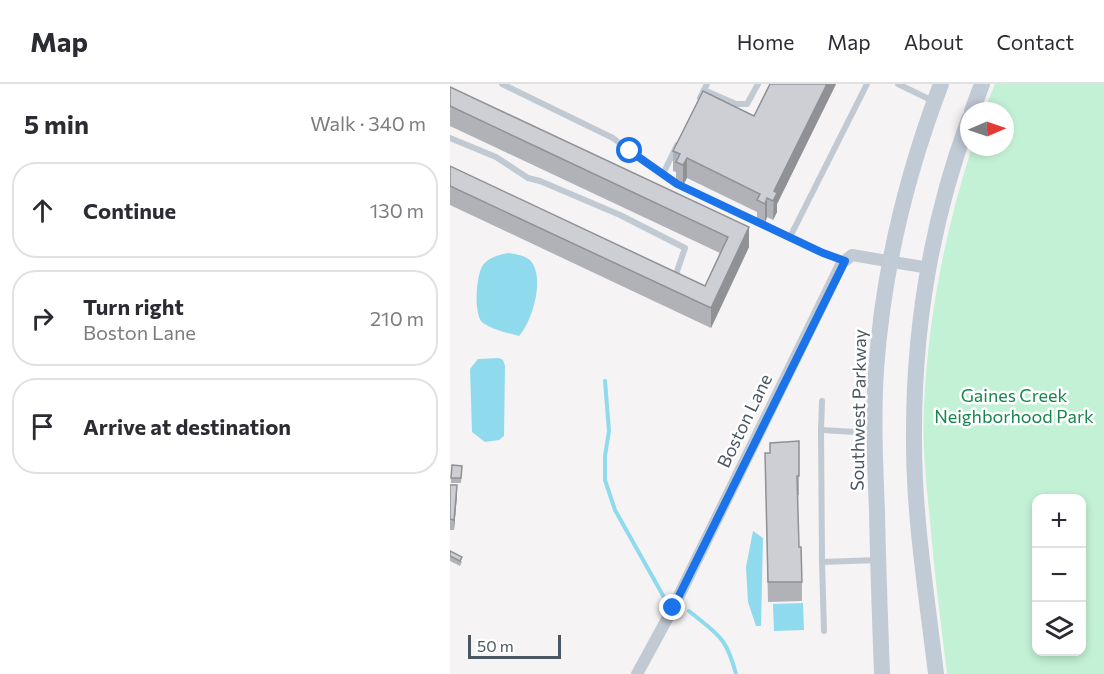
<!DOCTYPE html>
<html lang="en">
<head>
<meta charset="utf-8">
<style>
	:root { --surface:#fff; --page:#f2f2f3; --text:#2b2b33; --muted:#7c7c81; --line:#e1e1e2 }
	body { margin:0; font-family:Commissioner,sans-serif; background:var(--page); color:var(--text) }
	.controls { position:absolute; right:18px; bottom:18px; display:grid; overflow:hidden; border-radius:12px; box-shadow:0 3px 9px #0003 }
	.controls button { width:54px; height:54px; display:grid; place-items:center; padding:0; border:0; border-bottom:2px solid var(--line); background:var(--surface); color:var(--text); font:30px sans-serif }
	.compass { position:absolute; left:510px; top:18px; width:54px; height:54px; border-radius:50%; background:var(--surface); box-shadow:0 3px 9px #0003; rotate:88deg }
	.scale { position:absolute; left:18px; bottom:15px; width:93px; box-sizing:border-box; padding-left:6px; border:3px solid #4a5661; border-top:0; font-size:16px; line-height:21px; white-space:nowrap; color:#4a5661; -webkit-text-stroke:4px #fff; paint-order:stroke }
	.stop { position:absolute; width:18px; height:18px; margin:-14px; border:4px solid #1a73e8; border-radius:50%; background:#fff }
	.stop.end { background:#1a73e8; border-color:#fff; box-shadow:0 2px 6px #0008 }
	.list { margin:0; padding:0; list-style:none }
	h2 { display:flex; justify-content:space-between; align-items:center; height:78px; margin:0; padding:0 24px; font-size:26px }
	h2 small { font-size:20px; font-weight:400; color:var(--muted) }
	.list li { display:grid; grid-template-columns:39px 1fr auto; gap:18px; align-items:center; box-sizing:border-box; height:96px; margin:0 12px 12px; padding:0 12px; border:2px solid var(--line); border-radius:24px }
	.list b { display:block; font-size:22px; white-space:nowrap }
	.list p { margin:0; font-size:20px; white-space:nowrap; color:var(--muted) }
	.list em { font-size:20px; font-style:normal; color:var(--muted) }
	.icon { flex:none; width:33px; height:33px; fill:none; stroke:currentColor; stroke-width:2; stroke-linecap:round; stroke-linejoin:round }
	.map { position:relative; flex:none; width:654px; height:590px; overflow:hidden }
	header { display:flex; align-items:center; gap:36px; box-sizing:border-box; height:84px; padding:0 30px; background:var(--surface); border-bottom:2px solid var(--line) }
	header strong { font-size:28px }
	nav { display:flex; gap:33px; margin-inline-start:auto; font-size:21px }
	main { display:flex }
	aside { flex:1; background:var(--surface) }
	.map>svg:first-child { display:block }
	.green { fill:#c3f1d5; fill-rule:evenodd }
	.water { fill:#90daee }
	.lines { fill:none; stroke-linecap:round; stroke-linejoin:round }
	.stream { stroke:#90daee; stroke-width:4 }
	.lane { stroke:#c1cad2; stroke-width:6 }
	.street { stroke:#c1cad2; stroke-width:12 }
	.secondary { stroke:#c1cbd6; stroke-width:16 }
	.wall { fill:#b0b2b7 }
	.shaded-wall { fill:#909195 }
	.building { fill:#cdcfd5; stroke:#909195; stroke-width:1.5 }
	.route { stroke:#1a73e8; stroke-width:8 }
	.labels { text-anchor:middle; stroke-width:5; stroke-linejoin:round; paint-order:stroke }
	.park-label { font-size:18px; fill:#17864f; stroke:#fff }
	.street-label { font-size:18px; fill:#4a5661; stroke:#fff }
</style>
</head>
<body>
<header>
<strong>Map</strong>
<nav><a>Home</a><a>Map</a><a>About</a><a>Contact</a></nav>
</header>
<main>
<aside>
<h2>5 min<small>Walk · 340 m</small></h2>
<ul class="list">
<li><svg class="icon" aria-label="ahead" viewBox="0 0 24 24"><path d="M12 20V5M6 11l6-6 6 6"/></svg><div><b>Continue</b></div><em>130 m</em></li>
<li><svg class="icon" aria-label="right" viewBox="0 0 24 24"><path d="M7 20v-9h11M14 6l5 5-5 5"/></svg><div><b>Turn right</b><p>Boston Lane</p></div><em>210 m</em></li>
<li><svg class="icon" aria-label="arrive" viewBox="0 0 24 24"><path d="M6 21V4h12l-3 4 3 4H6"/></svg><div><b>Arrive at destination</b></div></li>
</ul>
</aside>
<div class="map">
<svg width="654" height="590" viewBox="0 0 654 590">
	<rect width="100%" height="100%" fill="#f5f3f3"/>
	<path class="green" d="M545,0H654V590H497C491,539 484,487 480,436C476,398 472,360 474,322C478,234 495,147 522,63H555V27H534ZM586,414H632V568H586Z"/>
	<g class="water">
		<path d="M58,169C65,170 74,171 80,176C96,193 82,238 69,252C58,249 43,246 33,239C23,231 26,191 33,181C39,173 49,171 58,169Z"/>
		<path d="M49,274L53,276L55,282L54,352L49,356L35,358L22,348L20,285L28,275Z"/>
		<path d="M303,447L313,454L311,542H306L298,518L296,483Z"/>
		<path d="M353,519L354,546L324,547L323,520Z"/>
	</g>
	<g class="lines">
		<g class="stream">
			<path d="M155,297L159,347L155,372V396L165,426L215,515"/>
			<path d="M239,527C268,551 276,552 286,590"/>
		</g>
		<g class="lane">
			<path d="M52,0L163,54L195,79L227,100L373,169L395,177"/>
			<path d="M448,0L483,17"/>
			<path d="M254,6L286,20H297L308,0"/>
			<path d="M250,14L257,0"/>
			<path d="M0,54L46,73L78,94L90,97L170,131L235,164L224,196"/>
			<path d="M213,90L227,61"/>
			<path d="M340,153L417,0"/>
			<path d="M371,346L372,317"/>
			<path d="M372,478L371,346L424,349"/>
			<path d="M374,547L372,478L428,476"/>
		</g>
		<path class="street" d="M187,590L223,524L392,179L402,171L479,184"/>
		<g class="secondary">
			<path d="M522,27L532,0"/>
			<path d="M432,590C430,536 428,481 427,427C425,380 423,333 426,286C433,187 456,92 491,0"/>
			<path d="M486,590C477,513 464,435 464,358C463,249 481,138 519,35"/>
		</g>
	</g>
	<g class="wall">
		<path d="M320,0H386L327,120V128L323,136L317,133L315,139L307,135V128L237,94L233,101L226,97V88L223,87V67L304,32Z"/>
		<path d="M0,3L299,163L261,244L0,121V82L255,202L270,169L0,42Z"/>
		<path d="M349,357V411L347,412L349,463L352,498V517L318,518L315,369H320Z"/>
		<path d="M12,387L11,399H1V394Z"/>
		<path d="M0,406L7,411L4,446H0Z"/>
		<path d="M0,467L12,478L10,482L0,477Z"/>
	</g>
	<g class="shaded-wall">
		<path d="M377,0H386L327,120V128L323,136L324,107Z"/>
		<path d="M237,74V94L233,101V81Z"/>
		<path d="M317,114V133L315,139V120Z"/>
		<path d="M299,143V163L261,244V224Z"/>
		<path d="M7,401V411L4,446V436Z"/>
	</g>
	<g class="building">
		<path d="M320,0H377L324,107L327,109L323,117L317,114L315,120L307,116L310,110L237,74L233,81L226,78L230,70L223,67L253,7L304,32Z"/>
		<path d="M0,3L299,143L261,224L0,102V82L255,202L278,153L0,22Z"/>
		<path d="M349,357V392H347L349,463H351L352,498H318L315,369H320V359Z"/>
		<path d="M2,381L12,382L11,394H1Z"/>
		<path d="M0,401H7L4,436L0,435Z"/>
		<path d="M0,467L12,473L10,477L0,472Z"/>
	</g>
	<g class="lines">
		<path class="route" d="M180,67L227,100L373,169L395,177L223,524"/>
	</g>
	<g class="labels">
		<g class="park-label">
			<text x="564" y="318">Gaines Creek<tspan x="564" dy="21">Neighborhood Park</tspan></text>
		</g>
		<g class="street-label">
			<text transform="translate(409 326) rotate(-89)" y="6">Southwest Parkway</text>
			<text transform="translate(295 337) rotate(-64)" y="6">Boston Lane</text>
		</g>
	</g>
</svg>
<div class="controls">
<button>+</button>
<button>−</button>
<button><svg class="icon" aria-label="layers" viewBox="0 0 24 24"><path d="M12 4l9 5-9 5-9-5zM3 14l9 5 9-5"/></svg></button>
</div>
<svg class="compass" viewBox="-18 -18 36 36"><path d="M0-13l5 13h-10z" fill="#e53935"/><path d="M0 13l5-13h-10z" fill="#7c7c81"/></svg>
<div class="scale">50 m</div>
<div class="stop" style="left:180px;top:67px"></div>
<div class="stop end" style="left:223px;top:524px"></div>
</div>
</main>
</body>
</html>
